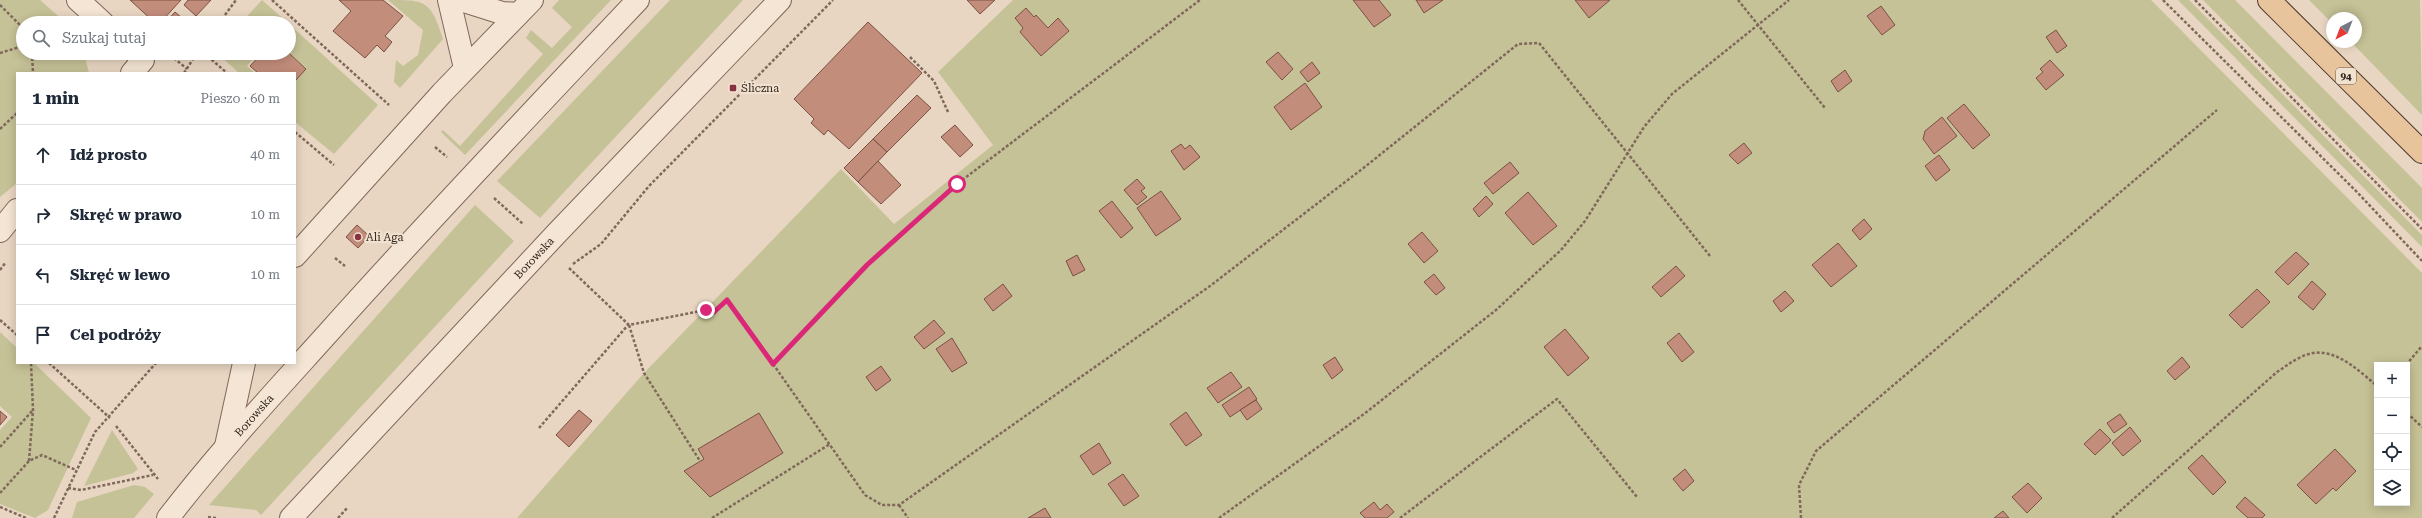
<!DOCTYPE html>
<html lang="pl">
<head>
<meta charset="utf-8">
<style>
	:root { --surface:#fff; --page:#f2f2f3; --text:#1f2937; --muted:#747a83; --line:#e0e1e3 }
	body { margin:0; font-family:"Roboto Serif",serif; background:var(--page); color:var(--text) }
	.controls { position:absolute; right:12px; bottom:12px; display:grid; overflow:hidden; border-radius:0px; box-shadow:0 2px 10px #0003 }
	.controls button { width:36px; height:36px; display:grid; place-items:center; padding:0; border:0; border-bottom:1px solid var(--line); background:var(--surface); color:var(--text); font:20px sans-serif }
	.compass { position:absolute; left:2326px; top:12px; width:36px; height:36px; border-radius:50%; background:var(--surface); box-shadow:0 2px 10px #0003; rotate:222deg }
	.stop { position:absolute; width:12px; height:12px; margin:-9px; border:3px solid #db2777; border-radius:50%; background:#fff }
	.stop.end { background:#db2777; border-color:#fff; box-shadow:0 1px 4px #0008 }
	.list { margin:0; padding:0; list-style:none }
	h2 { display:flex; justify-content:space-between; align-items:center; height:52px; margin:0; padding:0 16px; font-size:17px }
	h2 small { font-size:13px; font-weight:400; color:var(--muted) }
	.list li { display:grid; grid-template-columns:26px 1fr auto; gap:12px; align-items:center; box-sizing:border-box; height:60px; padding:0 16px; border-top:1px solid var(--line) }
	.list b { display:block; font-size:15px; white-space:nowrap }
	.list em { font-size:13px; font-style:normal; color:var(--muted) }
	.icon { flex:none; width:22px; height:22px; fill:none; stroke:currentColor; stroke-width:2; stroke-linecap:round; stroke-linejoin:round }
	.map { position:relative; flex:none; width:2422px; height:518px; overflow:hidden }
	.search { position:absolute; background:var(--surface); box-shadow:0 2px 10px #0003; left:16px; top:16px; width:280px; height:44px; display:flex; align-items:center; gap:10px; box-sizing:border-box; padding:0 14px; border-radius:22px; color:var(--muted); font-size:15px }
	.panel { position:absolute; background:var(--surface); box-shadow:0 2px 10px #0003; left:16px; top:72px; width:280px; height:292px; border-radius:0px }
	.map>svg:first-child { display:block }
	.green { fill:#c5c297; fill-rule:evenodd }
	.building { fill:#c28d7b; stroke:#7c5044 }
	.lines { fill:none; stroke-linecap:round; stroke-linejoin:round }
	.service-casing { stroke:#80685b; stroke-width:24 }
	.tertiary-casing { stroke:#80685b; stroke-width:24 }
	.primary-casing { stroke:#4e382f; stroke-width:24 }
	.path { stroke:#80685b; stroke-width:2.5; stroke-dasharray:3 2; stroke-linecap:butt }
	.service { stroke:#f4e5d4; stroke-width:22 }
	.tertiary { stroke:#f4e5d4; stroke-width:22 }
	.primary { stroke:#e8c49d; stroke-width:22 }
	.route { stroke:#db2777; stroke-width:5 }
	.poi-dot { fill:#883241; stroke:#f1e2d0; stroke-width:1.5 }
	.labels { text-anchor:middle; stroke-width:4; stroke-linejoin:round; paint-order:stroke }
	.shield { fill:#f1e2d0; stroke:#6b5d53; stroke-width:1 }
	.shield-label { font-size:10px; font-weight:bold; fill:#31241e }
	.poi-label { font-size:11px; fill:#31241e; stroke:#f1e2d0; text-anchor:start }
	.street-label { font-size:11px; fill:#31241e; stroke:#f1e2d0 }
</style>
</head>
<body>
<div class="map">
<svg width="2422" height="518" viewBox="0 0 2422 518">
	<rect width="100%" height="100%" fill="#e8d6c2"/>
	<g class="green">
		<path d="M0,0H40L66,23H23V53H84L89,73H17V183L0,197Z"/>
		<path d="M262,0L288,23H241Z"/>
		<path d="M388,0C425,0 431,0 443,39L400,88L394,82L396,60L403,66L418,55L423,30Z"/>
		<path d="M559,0H611L465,155L441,132L443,130L460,146L543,54L526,38L531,30L552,48L572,27L552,8Z"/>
		<path d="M670,0H743L540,218L497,181Z"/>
		<path d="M1013,0H2151L2422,273V518H517L644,373L841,169L894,224L993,145L938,72ZM2377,365H2407V503H2377Z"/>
		<path d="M2178,0H2189L2422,235V247Z"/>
		<path d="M2203,0H2235L2422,188V222Z"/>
		<path d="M2309,0H2420L2422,115L2351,42H2356V18H2332V23Z"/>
		<path d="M289,24L378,105L334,154L295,122V81L306,68L289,52Z"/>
		<path d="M217,53H258L247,66L255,73H239Z"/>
		<path d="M475,205L514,241L261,515L256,510L209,505Z"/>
		<path d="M0,332L17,348V363H34L91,418L48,510L35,518L0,504V430L12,417L0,406Z"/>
		<path d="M112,430L138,469L133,473L84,486Z"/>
		<path d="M134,485L145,487L154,494L134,518H72L77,502Z"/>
	</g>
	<g class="building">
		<path d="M130,0H181L160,23H155Z"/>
		<path d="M188,0H211L196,16L184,5Z"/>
		<path d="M339,0H383L403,16L385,36L392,42L384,52L377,45L365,58L333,31L351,11Z"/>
		<path d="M967,0H995L980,14Z"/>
		<path d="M1353,0H1379L1391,15L1374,27Z"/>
		<path d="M1416,0H1443L1424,13Z"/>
		<path d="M1575,0H1610L1589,18Z"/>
		<path d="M1881,6L1895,25L1882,35L1867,16Z"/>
		<path d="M1026,8L1034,17L1036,15L1048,28L1058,18L1069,31L1041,56L1020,32L1023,28L1015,18Z"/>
		<path d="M175,12L188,23H165Z"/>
		<path d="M868,22L922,73L849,149L828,130L824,135L811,123L814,119L794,99Z"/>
		<path d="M2056,30L2067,46L2057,53L2046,37Z"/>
		<path d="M1278,52L1293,69L1282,80L1266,62Z"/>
		<path d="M262,53H289L306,69L295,81V73H258L250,66Z"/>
		<path d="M2050,60L2064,75L2046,90L2036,78L2043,72L2040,69Z"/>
		<path d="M1312,62L1320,73L1308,82L1300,72Z"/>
		<path d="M1845,70L1852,81L1838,92L1831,81Z"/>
		<path d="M1305,83L1322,107L1291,130L1274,107Z"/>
		<path d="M917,95L931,108L887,152L873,139Z"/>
		<path d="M1964,104L1990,135L1973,149L1947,118Z"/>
		<path d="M1942,117L1957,136L1934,154L1923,139L1925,131Z"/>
		<path d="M955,125L973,145L960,157L941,137Z"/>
		<path d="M873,139L887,152L858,182L844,168Z"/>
		<path d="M1744,143L1752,153L1738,164L1729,155Z"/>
		<path d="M1181,144L1185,149L1190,145L1200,157L1184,170L1171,151Z"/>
		<path d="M1939,155L1950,170L1936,181L1925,166Z"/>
		<path d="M878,161L901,185L881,204L858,182Z"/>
		<path d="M1510,162L1519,173L1493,194L1484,183Z"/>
		<path d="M1137,179L1145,188L1141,191L1147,197L1137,205L1124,190Z"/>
		<path d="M1161,191L1181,219L1156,236L1137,208Z"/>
		<path d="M1528,192L1557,226L1533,245L1505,213Z"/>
		<path d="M1486,196L1493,204L1479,217L1473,209Z"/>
		<path d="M1112,201L1133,228L1121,238L1099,211Z"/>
		<path d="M1864,219L1872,229L1860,240L1852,230Z"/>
		<path d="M357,225L369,236L358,248L346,237Z"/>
		<path d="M1422,232L1438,251L1424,263L1408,244Z"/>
		<path d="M1838,243L1857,266L1831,287L1812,265Z"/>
		<path d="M2296,252L2309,264L2288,285L2275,272Z"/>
		<path d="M1077,255L1085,270L1073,276L1066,261Z"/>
		<path d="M1676,266L1685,276L1661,297L1652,287Z"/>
		<path d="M1434,274L1445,288L1436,295L1424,282Z"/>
		<path d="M2312,281L2326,294L2313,310L2298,297Z"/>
		<path d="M1003,284L1012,296L993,311L984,299Z"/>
		<path d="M2257,289L2270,302L2242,328L2229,315Z"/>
		<path d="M1785,291L1794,301L1781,312L1773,301Z"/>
		<path d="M934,320L945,333L924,349L914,337Z"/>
		<path d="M1565,329L1589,358L1568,376L1544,347Z"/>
		<path d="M1679,333L1694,352L1682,362L1667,343Z"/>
		<path d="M952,338L967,363L952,372L936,349Z"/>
		<path d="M1335,357L1343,370L1332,379L1323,365Z"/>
		<path d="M2182,357L2190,367L2175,380L2167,371Z"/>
		<path d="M881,366L891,380L876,391L866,377Z"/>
		<path d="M1231,372L1242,387L1218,403L1207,388Z"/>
		<path d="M1249,387L1257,399L1230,417L1222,405Z"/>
		<path d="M1256,400L1262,409L1247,420L1240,410Z"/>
		<path d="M579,410L592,421L569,447L556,435Z"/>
		<path d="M0,411L7,417L0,425Z"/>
		<path d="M1186,412L1202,435L1186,446L1170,424Z"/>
		<path d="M759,413L783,453L710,497L684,471L704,459L698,449Z"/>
		<path d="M2120,414L2127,424L2114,433L2107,423Z"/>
		<path d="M2130,427L2141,441L2123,456L2112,443Z"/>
		<path d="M2100,429L2111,440L2095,455L2084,444Z"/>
		<path d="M1099,443L1111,463L1093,475L1080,456Z"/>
		<path d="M2335,449L2356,471L2336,491L2333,488L2316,504L2297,485Z"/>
		<path d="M2202,455L2226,482L2213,495L2188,468Z"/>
		<path d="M1685,469L1694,481L1683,491L1673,479Z"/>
		<path d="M1123,474L1139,496L1124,506L1108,484Z"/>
		<path d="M2028,483L2042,498L2027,513L2012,497Z"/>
		<path d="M2245,497L2265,515L2262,518H2248L2236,507Z"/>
		<path d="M1374,502L1380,510L1387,504L1394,512L1387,518H1365L1360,513Z"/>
		<path d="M1045,508L1051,518H1028Z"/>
		<path d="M2003,511L2009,518H1994Z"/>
	</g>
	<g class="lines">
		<defs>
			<g id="service">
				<path d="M78,0L103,23"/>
				<path d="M449,0L465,68"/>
				<path d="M461,0L502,13L518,14"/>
				<path d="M132,73L143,60L136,53"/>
				<path d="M0,231L17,210"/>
				<path d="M295,256L442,93L532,0"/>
				<path d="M226,446L244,363"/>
			</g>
			<g id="tertiary">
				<path id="s1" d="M168,518C218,453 274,393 329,332C430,219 534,110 638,0"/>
				<path id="s2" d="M291,518L557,233L780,0"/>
			</g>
			<path id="primary" d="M2269,0L2422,152"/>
		</defs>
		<use href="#service" class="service-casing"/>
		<use href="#tertiary" class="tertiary-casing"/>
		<use href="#primary" class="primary-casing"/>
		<g class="path">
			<path d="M272,0L389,105"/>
			<path d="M1738,0L1825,108"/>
			<path d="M2163,0L2356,191L2422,261"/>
			<path d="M2195,0L2422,229"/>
			<path d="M0,5L23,28"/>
			<path d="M219,23L236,0"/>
			<path d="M0,53L23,46"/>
			<path d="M32,53L33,73"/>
			<path d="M204,53L227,73"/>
			<path d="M910,57L934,81L948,112"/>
			<path d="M174,58L187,69"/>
			<path d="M184,73L197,53"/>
			<path d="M0,129L17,113"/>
			<path d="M295,132L334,165"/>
			<path d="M435,147L447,157"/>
			<path d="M494,198L523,224"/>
			<path d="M335,258L345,266"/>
			<path d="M573,264L601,244L649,186L833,0"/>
			<path d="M569,268L629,325L706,310L714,312L727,300L773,364L867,265L957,184L1200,0"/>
			<path d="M0,270L6,262"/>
			<path d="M0,320L17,335"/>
			<path d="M629,325L644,373L700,461"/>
			<path d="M49,363L110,418"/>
			<path d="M773,364L865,495L882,505H899L1210,286L1366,166L1518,44L1539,43L1710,256"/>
			<path d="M2406,365L2422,346"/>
			<path d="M2407,413L2422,427"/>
			<path d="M116,426L158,479"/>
			<path d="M539,428L628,325"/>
			<path d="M0,447L33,410"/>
			<path d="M29,461L33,410L31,363"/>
			<path d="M68,488L81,490L153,475"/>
			<path d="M0,493L29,461L42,455L76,470"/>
			<path d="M899,505L908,518"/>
			<path d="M0,507L26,518"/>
			<path d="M208,517L216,518"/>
			<path d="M54,518L95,432L156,363"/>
			<path d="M338,518L348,507"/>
			<path d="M712,518L830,444"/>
			<path d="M1219,518L1364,414L1496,310L1561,250L1585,221L1644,127L1672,94L1789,0"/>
			<path d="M1400,518L1557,399L1637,497"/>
			<path d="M1801,518L1799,485L1816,451L2217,110"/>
			<path d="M2112,518L2277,372C2285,367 2292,361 2301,357C2330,342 2357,369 2377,386"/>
		</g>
		<use href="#service" class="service"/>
		<use href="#tertiary" class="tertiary"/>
		<use href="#primary" class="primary"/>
	</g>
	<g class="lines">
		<path class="route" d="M706,310L714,312L727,300L773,364L867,265L957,184"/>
	</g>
	<g class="poi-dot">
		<rect x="729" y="84" width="8" height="8" rx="2"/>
		<circle cx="358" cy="237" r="4"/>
	</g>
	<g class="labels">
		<rect class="shield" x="2336" y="68" width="20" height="16" rx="3"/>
		<g class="shield-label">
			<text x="2346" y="80">94</text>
		</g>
		<g class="poi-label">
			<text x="741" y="92">Śliczna</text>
			<text x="366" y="241">Ali Aga</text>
		</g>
		<g class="street-label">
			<text dy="4" stroke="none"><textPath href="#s2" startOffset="356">Borowska</textPath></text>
			<text dy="4" stroke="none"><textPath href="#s1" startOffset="134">Borowska</textPath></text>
		</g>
	</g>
</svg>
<div class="controls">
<button>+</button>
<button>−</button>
<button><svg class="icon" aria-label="locate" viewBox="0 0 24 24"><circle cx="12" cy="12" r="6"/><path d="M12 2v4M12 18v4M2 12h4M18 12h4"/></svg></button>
<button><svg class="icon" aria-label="layers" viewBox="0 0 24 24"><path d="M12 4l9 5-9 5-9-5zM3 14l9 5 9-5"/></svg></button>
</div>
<svg class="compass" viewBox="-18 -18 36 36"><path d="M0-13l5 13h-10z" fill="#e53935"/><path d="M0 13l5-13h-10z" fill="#747a83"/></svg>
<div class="stop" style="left:957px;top:184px"></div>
<div class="stop end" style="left:706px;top:310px"></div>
<div class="search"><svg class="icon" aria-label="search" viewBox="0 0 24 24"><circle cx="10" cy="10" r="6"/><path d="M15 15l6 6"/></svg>Szukaj tutaj</div>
<section class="panel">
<h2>1 min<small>Pieszo · 60 m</small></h2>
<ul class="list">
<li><svg class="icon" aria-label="ahead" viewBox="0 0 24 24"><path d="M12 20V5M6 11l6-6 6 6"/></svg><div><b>Idź prosto</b></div><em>40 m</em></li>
<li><svg class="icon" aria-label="right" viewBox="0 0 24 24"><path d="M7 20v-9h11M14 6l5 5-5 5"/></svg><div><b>Skręć w prawo</b></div><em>10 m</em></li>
<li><svg class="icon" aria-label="left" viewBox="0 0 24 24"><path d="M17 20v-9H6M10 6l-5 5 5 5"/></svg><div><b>Skręć w lewo</b></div><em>10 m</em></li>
<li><svg class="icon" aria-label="arrive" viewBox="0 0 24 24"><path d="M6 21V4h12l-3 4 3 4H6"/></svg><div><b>Cel podróży</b></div></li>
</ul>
</section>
</div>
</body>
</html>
